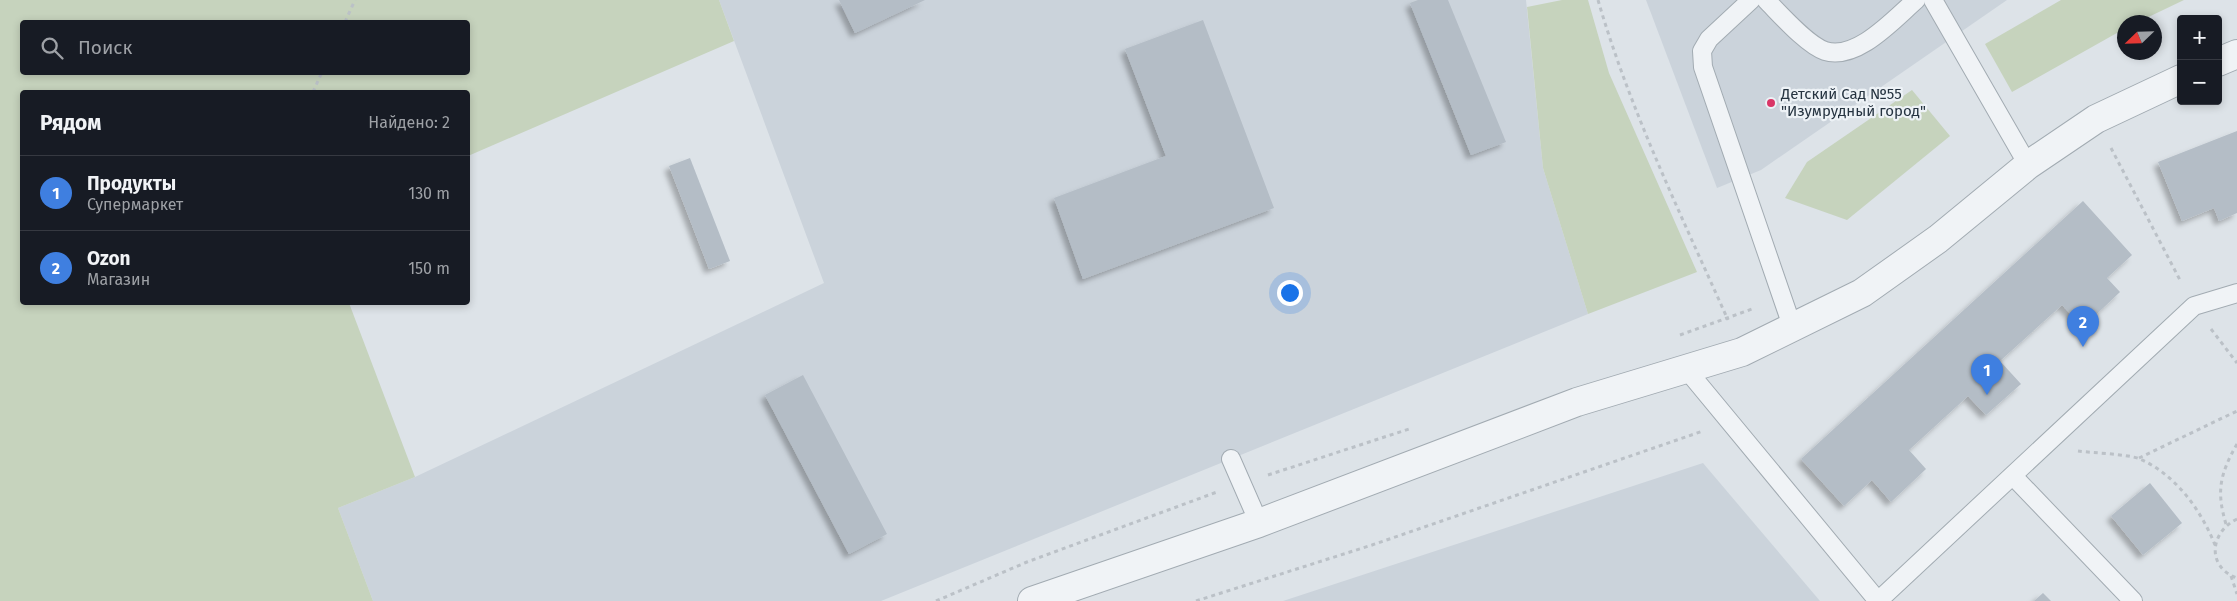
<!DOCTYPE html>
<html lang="ru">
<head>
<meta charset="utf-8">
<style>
	:root { --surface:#171b24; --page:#242831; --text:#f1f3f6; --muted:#9ea1a6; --line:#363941; --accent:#7c3aed }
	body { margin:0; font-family:"Fira Sans",sans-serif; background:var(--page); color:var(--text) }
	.controls { position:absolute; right:15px; top:15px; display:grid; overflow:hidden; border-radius:5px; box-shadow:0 2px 8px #0003 }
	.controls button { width:45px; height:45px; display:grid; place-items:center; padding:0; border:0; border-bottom:1px solid var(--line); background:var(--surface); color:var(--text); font:25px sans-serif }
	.compass { position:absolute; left:2117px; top:15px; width:45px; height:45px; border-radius:50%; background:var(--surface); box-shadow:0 2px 8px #0003; rotate:247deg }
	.you { position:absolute; left:1289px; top:292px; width:18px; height:18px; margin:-12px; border:4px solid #fff; border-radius:50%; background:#1a73e8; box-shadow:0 0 0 8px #1a73e833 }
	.badge { display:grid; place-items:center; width:32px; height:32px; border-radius:50%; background:var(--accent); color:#fff; font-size:16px; font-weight:700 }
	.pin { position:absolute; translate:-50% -41px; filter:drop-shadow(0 1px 2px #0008) }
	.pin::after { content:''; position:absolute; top:26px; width:18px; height:15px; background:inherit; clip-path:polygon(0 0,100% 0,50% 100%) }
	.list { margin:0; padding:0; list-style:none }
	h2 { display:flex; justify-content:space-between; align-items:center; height:65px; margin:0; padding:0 20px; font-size:21px }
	h2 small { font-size:16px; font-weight:400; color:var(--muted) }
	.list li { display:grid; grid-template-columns:32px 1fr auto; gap:15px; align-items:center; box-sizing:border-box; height:75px; padding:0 20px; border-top:1px solid var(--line) }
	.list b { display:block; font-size:19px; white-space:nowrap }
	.list p { margin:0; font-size:16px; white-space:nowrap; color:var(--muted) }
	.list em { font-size:16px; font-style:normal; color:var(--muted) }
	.icon { flex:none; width:28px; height:28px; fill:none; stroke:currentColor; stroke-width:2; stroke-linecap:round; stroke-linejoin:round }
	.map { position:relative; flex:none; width:2237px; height:601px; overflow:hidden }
	.search { position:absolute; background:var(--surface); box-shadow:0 2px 8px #0003; left:20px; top:20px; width:450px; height:55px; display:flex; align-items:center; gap:12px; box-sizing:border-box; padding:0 18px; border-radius:5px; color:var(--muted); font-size:19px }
	.panel { position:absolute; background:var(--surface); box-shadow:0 2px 8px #0003; left:20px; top:90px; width:450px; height:215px; border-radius:5px }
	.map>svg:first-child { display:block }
	.built { fill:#cbd3db }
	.green { fill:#c6d3bd; fill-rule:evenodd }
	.building { fill:#b4bdc6; filter:url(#shadow) }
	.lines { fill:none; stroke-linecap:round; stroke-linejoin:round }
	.service-casing { stroke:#a2abb2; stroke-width:20 }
	.minor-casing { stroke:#a2abb2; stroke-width:30 }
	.path { stroke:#bbc1c7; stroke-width:3; stroke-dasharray:4 4; stroke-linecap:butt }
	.service { stroke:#f0f3f6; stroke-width:18 }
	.minor { stroke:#f0f3f6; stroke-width:28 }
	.poi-dot { fill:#da3667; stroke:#edf2f6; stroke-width:2 }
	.labels { text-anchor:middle; stroke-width:4.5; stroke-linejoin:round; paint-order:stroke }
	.poi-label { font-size:15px; fill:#253340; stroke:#edf2f6; text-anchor:start }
</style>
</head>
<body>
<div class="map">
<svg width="2237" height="601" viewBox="0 0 2237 601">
	<defs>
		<filter id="shadow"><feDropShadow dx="-4.5" dy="4.5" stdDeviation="2.5" flood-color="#0004"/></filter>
	</defs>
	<rect width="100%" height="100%" fill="#dde3e8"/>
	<g class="built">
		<path d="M719,0H1526L1543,168L1588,314L881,601H373L338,508L415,477L824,283Z"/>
		<path d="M1646,0H2007L1761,170L1717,188Z"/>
		<path d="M1703,463L1820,601H1283Z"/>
	</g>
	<g class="green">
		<path d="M0,0H719L734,41L468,156V92H22V302L349,303L415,477L338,508L373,601H0ZM468,22V72H22V22Z"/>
		<path d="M1562,0H1588L1609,73L1697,272L1588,314L1543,168L1527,7Z"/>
		<path d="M2061,0H2184L2138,22H2124V29L2012,92L1985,44Z"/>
		<path d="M1912,90L1950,136L1847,220L1785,198L1807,162Z"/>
	</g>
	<g class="building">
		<path d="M839,0H925L855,33Z"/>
		<path d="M1418,0H1448L1506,142L1471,155L1410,3Z"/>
		<path d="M1203,20L1274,208L1083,279L1054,198L1166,156L1125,49Z"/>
		<path d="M2237,131V213L2219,221L2214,208L2182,221L2158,162Z"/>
		<path d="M690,158L730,261L709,269L669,166Z"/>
		<path d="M2083,201L2132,255L2107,278L2120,292L2083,327L2062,305L2000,361L2021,384L1986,415L1968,396L1909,450L1926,469L1891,502L1872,480L1844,506L1801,459Z"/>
		<path d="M803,375L887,534L849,554L765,395Z"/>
		<path d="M2150,483L2182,523L2143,555L2111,516Z"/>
		<path d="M2043,593L2051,601H2034Z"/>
	</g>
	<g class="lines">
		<defs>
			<g id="service">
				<path d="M1751,0L1709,39L1702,51L1703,67L1793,329"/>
				<path d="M1766,0C1780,14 1807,45 1825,51C1857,61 1894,19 1916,0"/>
				<path d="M1933,0L2028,165"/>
				<path d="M1687,370L1878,601"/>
				<path d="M1231,459L1259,523"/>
				<path d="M2013,476L2133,601"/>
				<path d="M1878,601L2194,306L2237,293"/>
			</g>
			<g id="minor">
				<path d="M2218,62L2237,54"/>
				<path d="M1032,601L1259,523L1577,402L1742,352L1862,293L1938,239L2028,165L2096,119L2181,79"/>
			</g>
		</defs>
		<use href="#service" class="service-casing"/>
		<use href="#minor" class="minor-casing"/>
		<g class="path">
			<path d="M1598,0C1630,110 1681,215 1728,320"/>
			<path d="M345,22L355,0"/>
			<path d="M313,92L322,72"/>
			<path d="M2111,148L2181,282"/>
			<path d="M2211,329L2237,363"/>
			<path d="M1680,335L1752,309"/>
			<path d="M2078,451C2093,453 2128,454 2140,459C2176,475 2201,510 2215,545"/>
			<path d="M2139,458L2237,411"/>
			<path d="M1268,475L1409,429"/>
			<path d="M2237,519C2210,532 2206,567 2237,578"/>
			<path d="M2226,524C2216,491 2220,474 2237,444"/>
			<path d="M2231,576L2237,594"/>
			<path d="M936,601L1027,562L1217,492"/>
			<path d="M1196,601L1372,545L1703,431"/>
		</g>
		<use href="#service" class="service"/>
		<use href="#minor" class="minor"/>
	</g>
	<circle class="poi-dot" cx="1771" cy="103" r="5"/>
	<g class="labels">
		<g class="poi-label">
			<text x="1781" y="99">Детский Сад №55<tspan x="1781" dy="17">"Изумрудный город"</tspan></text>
		</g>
	</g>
</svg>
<div class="controls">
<button>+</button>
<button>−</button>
</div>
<svg class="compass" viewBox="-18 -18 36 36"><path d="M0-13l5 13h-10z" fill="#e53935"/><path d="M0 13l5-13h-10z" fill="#9ea1a6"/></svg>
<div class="you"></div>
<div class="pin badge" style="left:1987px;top:395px;background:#3f7fe0">1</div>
<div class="pin badge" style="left:2083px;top:347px;background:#3f7fe0">2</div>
<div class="search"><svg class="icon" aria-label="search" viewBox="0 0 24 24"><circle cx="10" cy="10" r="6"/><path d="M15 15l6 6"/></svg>Поиск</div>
<section class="panel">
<h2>Рядом<small>Найдено: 2</small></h2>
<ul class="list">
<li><span class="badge" style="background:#3f7fe0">1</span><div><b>Продукты</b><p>Супермаркет</p></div><em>130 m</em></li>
<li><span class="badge" style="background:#3f7fe0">2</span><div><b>Ozon</b><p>Магазин</p></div><em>150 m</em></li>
</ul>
</section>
</div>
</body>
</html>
